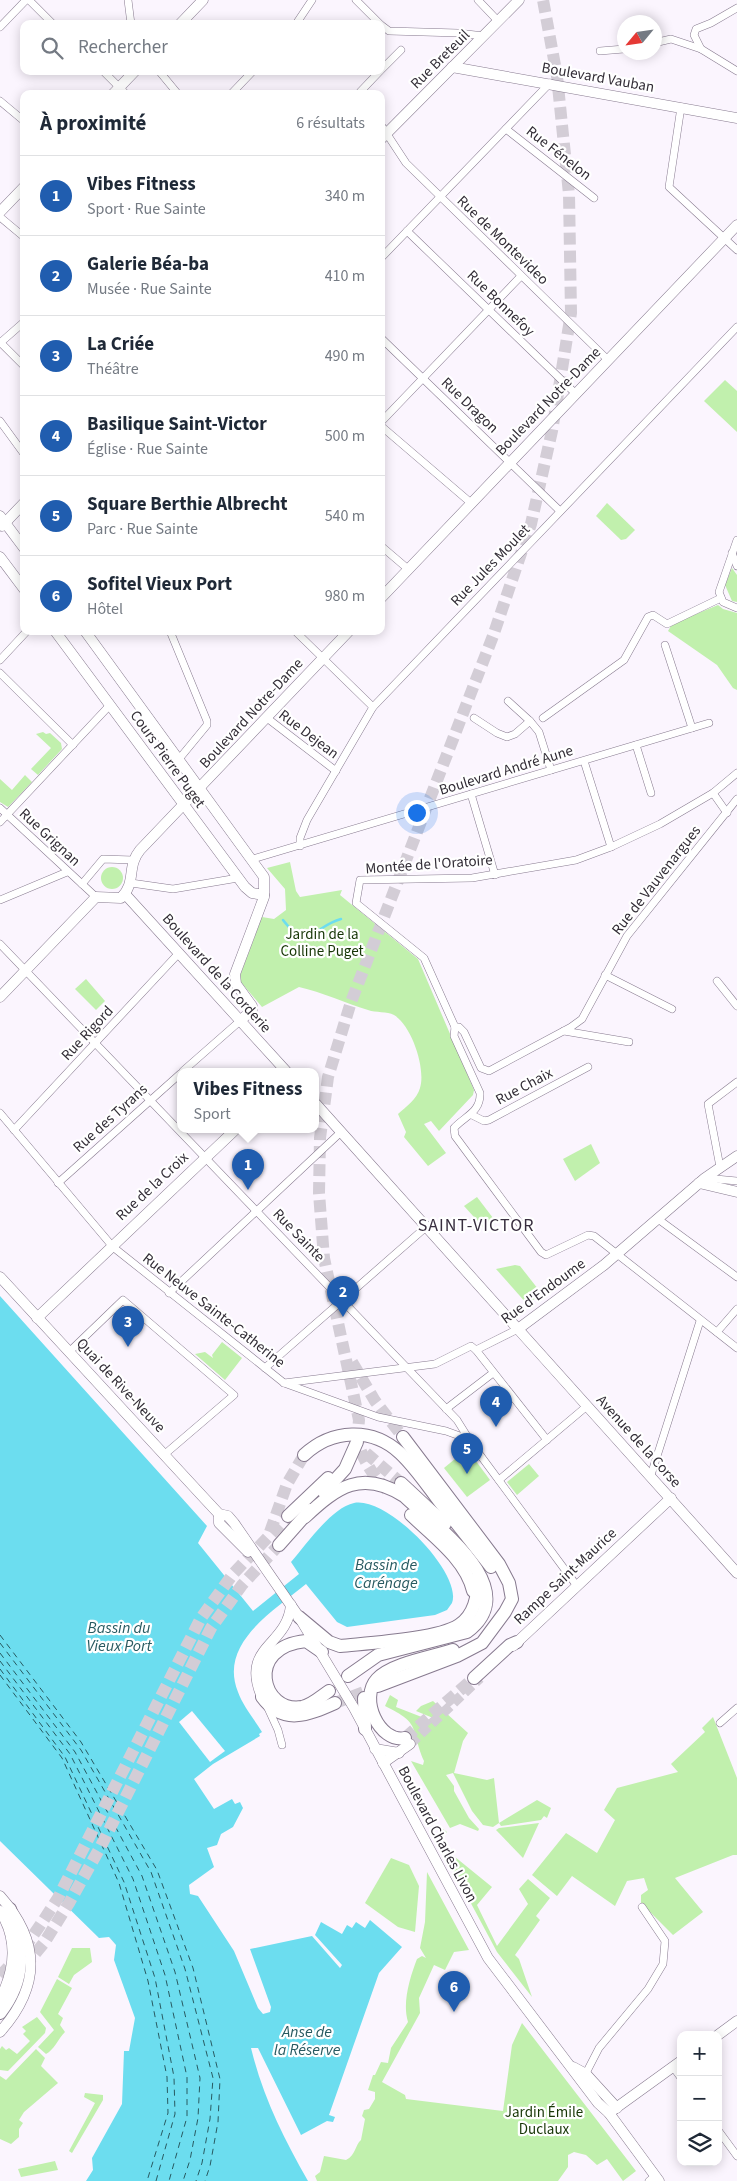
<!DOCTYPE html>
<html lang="fr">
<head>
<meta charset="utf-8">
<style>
	:root { --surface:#fff; --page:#f6f6f7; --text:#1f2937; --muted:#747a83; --line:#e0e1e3; --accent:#205daf }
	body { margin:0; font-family:"Source Sans 3",sans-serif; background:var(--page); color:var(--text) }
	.controls { position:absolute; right:15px; bottom:15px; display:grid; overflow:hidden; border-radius:10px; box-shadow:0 2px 12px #0003 }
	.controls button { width:45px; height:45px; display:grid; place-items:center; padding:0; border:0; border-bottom:1px solid var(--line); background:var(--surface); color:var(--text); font:25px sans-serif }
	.compass { position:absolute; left:617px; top:15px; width:45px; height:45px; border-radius:50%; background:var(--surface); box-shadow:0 2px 12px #0003; rotate:241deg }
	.you { position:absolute; left:416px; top:812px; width:18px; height:18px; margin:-12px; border:4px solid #fff; border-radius:50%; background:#1a73e8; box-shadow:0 0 0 8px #1a73e833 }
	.badge { display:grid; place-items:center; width:32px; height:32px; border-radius:50%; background:var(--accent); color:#fff; font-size:16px; font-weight:700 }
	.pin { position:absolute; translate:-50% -41px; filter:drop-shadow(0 1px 2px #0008) }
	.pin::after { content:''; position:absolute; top:26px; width:18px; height:15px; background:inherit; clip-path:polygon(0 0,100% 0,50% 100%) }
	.popup { position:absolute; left:177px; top:1068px; width:142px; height:65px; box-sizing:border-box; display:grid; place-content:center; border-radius:10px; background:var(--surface); filter:drop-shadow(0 1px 4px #0005); font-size:16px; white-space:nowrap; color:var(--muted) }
	.popup b { font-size:19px; color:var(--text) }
	.popup::after { content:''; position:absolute; left:50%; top:100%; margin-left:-10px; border:10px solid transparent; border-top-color:var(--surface) }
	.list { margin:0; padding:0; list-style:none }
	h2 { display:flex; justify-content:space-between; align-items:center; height:65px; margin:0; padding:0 20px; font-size:21px }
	h2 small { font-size:16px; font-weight:400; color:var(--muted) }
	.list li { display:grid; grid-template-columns:32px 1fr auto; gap:15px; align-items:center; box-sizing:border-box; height:80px; padding:0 20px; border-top:1px solid var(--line) }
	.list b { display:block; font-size:19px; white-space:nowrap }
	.list p { margin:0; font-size:16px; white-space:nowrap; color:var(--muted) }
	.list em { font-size:16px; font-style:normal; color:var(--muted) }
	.icon { flex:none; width:28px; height:28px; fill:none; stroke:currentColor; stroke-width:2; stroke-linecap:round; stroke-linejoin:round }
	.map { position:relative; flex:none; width:737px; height:2181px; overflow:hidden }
	.search { position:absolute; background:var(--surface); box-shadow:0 2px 12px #0003; left:20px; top:20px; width:365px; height:55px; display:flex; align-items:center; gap:12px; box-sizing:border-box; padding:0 18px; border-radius:10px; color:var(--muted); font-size:19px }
	.panel { position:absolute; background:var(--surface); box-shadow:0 2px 12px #0003; left:20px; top:90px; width:365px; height:545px; border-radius:10px }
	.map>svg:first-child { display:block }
	.green { fill:#c1f0ad }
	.water { fill:#6cddef }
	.pier { fill:#fbf5fe }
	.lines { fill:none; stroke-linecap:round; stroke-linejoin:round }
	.stream { stroke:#6cddef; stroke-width:2.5 }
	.ferry { stroke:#285a61; stroke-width:1; stroke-dasharray:6 5; stroke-linecap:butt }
	.secondary-tunnel { stroke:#d3cdd6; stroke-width:10; stroke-dasharray:10 5; stroke-linecap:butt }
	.highway-tunnel { stroke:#d3cdd6; stroke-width:12; stroke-dasharray:12 6; stroke-linecap:butt }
	.street-casing { stroke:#877a8f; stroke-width:8 }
	.secondary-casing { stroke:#877a8f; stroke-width:11 }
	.highway-casing { stroke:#877a8f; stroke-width:14 }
	.street { stroke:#fff; stroke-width:7 }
	.secondary { stroke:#fff; stroke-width:10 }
	.highway { stroke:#fff; stroke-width:12 }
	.labels { text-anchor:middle; stroke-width:4.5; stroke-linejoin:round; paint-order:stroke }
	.street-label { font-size:15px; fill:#322d36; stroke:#fff }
	.park-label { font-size:15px; fill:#173606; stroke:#fff }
	.water-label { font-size:16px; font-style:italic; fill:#285a61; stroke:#fff }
	.quarter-label { font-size:18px; letter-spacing:1px; fill:#382e3f; stroke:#fff }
</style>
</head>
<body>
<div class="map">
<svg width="737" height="2181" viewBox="0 0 737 2181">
	<rect width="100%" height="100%" fill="#fbf5fe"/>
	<g class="green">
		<path d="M725,380L737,391V432L704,401Z"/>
		<path d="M607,503L635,530L626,539L621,540L596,516Z"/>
		<path d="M732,568L737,575V602L732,601L725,585Z"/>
		<path d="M718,605L723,609L737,613V690L733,688L717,665L668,631L672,624Z"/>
		<path d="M43,732L46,734L50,733L61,743L62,749L38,775L31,769L51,748L36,734Z"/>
		<path d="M25,775L32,782L8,807L0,802V779L12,790Z"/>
		<path d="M290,862L296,891L300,897L342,890L340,895L418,959L474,1090L473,1095L439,1131L431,1121L424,1124L446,1153L428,1166L404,1137L406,1132L398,1114C406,1107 417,1099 420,1088C426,1069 412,1026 394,1015C387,1011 376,1013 368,1010C345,1003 322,992 299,987L262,1007L240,981V976L262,917L274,919L286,910L285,889L267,868Z"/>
		<circle cx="112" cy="878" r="11"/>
		<path d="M86,979L105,1001L96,1010L75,989Z"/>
		<path d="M591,1144L600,1163L575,1181L563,1159Z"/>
		<path d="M477,1197L493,1218L483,1227L464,1206Z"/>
		<path d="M515,1265L520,1266L542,1294L527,1304L496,1269Z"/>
		<path d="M222,1342L242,1358L225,1380L195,1354L205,1352L213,1358L212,1355Z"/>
		<path d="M467,1449L490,1480L467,1497L444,1468Z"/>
		<path d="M529,1464L539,1476L517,1495L507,1482Z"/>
		<path d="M390,1695L398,1700L396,1707L432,1721L433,1718L416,1711L421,1706L433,1701L468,1733L463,1741L454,1773L487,1780L494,1778L499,1823L537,1800L551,1808L547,1818L544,1816L541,1820L501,1826L499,1823L493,1827L483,1825L472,1811L453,1773L446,1775L454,1786V1791L469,1818L479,1829L478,1831L460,1824L450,1828L411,1761L423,1765L424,1761C410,1728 422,1724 385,1706Z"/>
		<path d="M713,1717L737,1778V1855H733L675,1878L703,1912L673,1935L641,1903V1895L648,1890L644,1878L627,1881L615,1906L572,1876L557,1896L532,1875L566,1833L597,1853L615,1820L604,1810L617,1788L678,1772L671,1764L705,1732L702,1728Z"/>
		<path d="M539,1823L523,1858L496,1830L499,1828Z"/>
		<path d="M443,1829L447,1832L441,1838L444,1848L492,1887L477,1905L497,1946L528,1904L519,1889L528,1879L550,1898L536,1916L540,1920L515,1955L519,1959L532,1997L497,1952L436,1838Z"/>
		<path d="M391,1858L409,1865L419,1886L415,1932L398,1927L365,1903Z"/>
		<path d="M427,1872L469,1950L454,1952L445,1970L434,1965L419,1998L420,2013L382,2082L405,2095L406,2099L503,2111L512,2045L522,2023L636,2171L623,2181L607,2159L597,2165L586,2155L574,2152L568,2155V2167L558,2181H317L315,2176L320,2172L324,2156L346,2160C356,2155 355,2145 361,2140L365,2119L362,2116L364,2110L369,2109L375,2099V2092L368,2090L373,2075H375L381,2062L388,2063L391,2048L408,2022C402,2003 410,1977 417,1959L422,1956L426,1958L420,1948L425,1922Z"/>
		<path d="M72,1948H90L92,1962L74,1975L69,1984L58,1977Z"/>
		<path d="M57,1979L72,1988L58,2014L63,2018L60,2025L65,2032C58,2039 54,2050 46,2054L38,2047L54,2030L40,2012Z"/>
		<path d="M37,2017L46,2028L45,2033L8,2071L0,2070V2049L2,2046L6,2050L9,2048L17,2054L30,2041L23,2034L26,2031L22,2027Z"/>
		<path d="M36,2049L45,2058L41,2066L58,2083L24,2112L19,2120L23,2123L19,2129V2137L11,2144L0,2139V2076L6,2080Z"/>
		<path d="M85,2093L103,2095V2100L72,2153L69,2151L95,2103L84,2097Z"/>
		<path d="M55,2161L58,2170L21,2177L18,2169Z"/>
	</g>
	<path class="water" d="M0,1296L207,1526L198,1543L253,1611L299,1574L291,1562C306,1545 331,1508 354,1503C388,1496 463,1574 452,1603L447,1610L435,1615L347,1627L337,1622L306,1584C275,1610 218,1643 238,1692C243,1706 254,1719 262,1732L259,1734L260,1736L213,1764L194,1779L214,1809L232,1799L235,1804L240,1802L243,1808L233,1827L221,1834L217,1845L207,1848L214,1867L189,1885L190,1894L198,1896L234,1951L258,2008L263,2014L270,2012L271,2007L250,1949L312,1936L340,1968L342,1965L315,1935L321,1922L342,1934L347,1925L352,1928L356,1922L365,1928L370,1920L402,1947L379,1973L329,2115L335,2117L333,2122L327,2121L301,2135L258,2048H251C263,2097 283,2137 308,2181H86L93,2170L92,2158L122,2104L124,2051H129L135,2018L114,1960L116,1945L109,1937L99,1938L0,1841Z"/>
	<path class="pier" d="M192,1711L225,1751L210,1762L179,1722Z"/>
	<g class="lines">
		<path class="stream" d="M283,920C308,953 314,926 341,919"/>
		<g class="ferry">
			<path d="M0,1635L81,1742L157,1870L193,1968L220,2079L218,2122L210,2166L205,2181"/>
			<path d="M0,1643L81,1750L151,1872L185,1969L213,2078L210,2119L202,2163L196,2181"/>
			<path d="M0,1653L75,1752L142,1876L175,1972L200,2078L198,2118L190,2160L183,2181"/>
			<path d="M0,1661L70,1754L133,1879L165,1975L187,2077V2117L169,2181"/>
			<path d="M0,1669L65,1757L124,1882L155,1978L174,2077L175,2114L156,2181"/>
			<path d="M0,1675L62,1758L119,1883L148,1981L167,2077L168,2113L147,2181"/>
		</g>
		<path class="secondary-tunnel" d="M410,1744L480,1678"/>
		<g class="highway-tunnel">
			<path d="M352,1362L375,1401L403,1437"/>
			<path d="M355,1434C361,1456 371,1474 387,1490"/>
			<path d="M357,1442L359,1420L324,1258L319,1193L320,1138L328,1077L351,1002L493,636L531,524L552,431L571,313L569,194L557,76L543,0"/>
			<path d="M366,1453L401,1483"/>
			<path d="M270,1532L287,1484L304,1455"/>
			<path d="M335,1703L375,1688"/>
			<path d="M405,1738L474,1678"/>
			<path d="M24,1967L44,1943L69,1903L101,1846L211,1628L242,1585L279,1545"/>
			<path d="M0,1976C23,1952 40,1926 58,1898L201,1618L233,1574L288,1516"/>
		</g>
		<defs>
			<g id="street">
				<path d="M29,0L53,24"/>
				<path d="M128,0L131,24"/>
				<path d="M356,0L380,24"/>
				<path d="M478,0L498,21"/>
				<path d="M737,8L711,23L696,29L694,35L701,49L737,71"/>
				<path d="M296,24L312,0"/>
				<path d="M381,25L389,31L458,33L484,36"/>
				<path d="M0,27L26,0"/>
				<path d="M654,43L671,39L701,49"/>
				<path d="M600,51L624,49"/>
				<path d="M381,70L401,50"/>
				<path d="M103,71L126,94"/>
				<path d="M159,71L178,94"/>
				<path d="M231,94L253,71"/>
				<path d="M361,94L360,92L380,71"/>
				<path d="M0,101L24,121"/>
				<path d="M681,107L669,187L737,250"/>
				<path d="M381,125L406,163L608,360"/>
				<path d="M506,129L594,198"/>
				<path d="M0,217L24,237"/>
				<path d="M407,231L576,394"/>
				<path d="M381,258L550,83"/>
				<path d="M381,338L560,511"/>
				<path d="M0,343L24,322"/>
				<path d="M1,343L24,366"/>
				<path d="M0,421L24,454"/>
				<path d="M381,422L521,276"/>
				<path d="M381,426L471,503"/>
				<path d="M737,540L719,592L723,602L737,608"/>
				<path d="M381,546L408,569"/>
				<path d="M732,553L737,566"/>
				<path d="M170,631L207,721V725L179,759"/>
				<path d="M295,631L373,707"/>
				<path d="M665,645L692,728"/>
				<path d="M0,660L27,631"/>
				<path d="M0,673L73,745"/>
				<path d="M508,701L530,721L539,732L551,770"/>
				<path d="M267,718L336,771"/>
				<path d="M474,718L497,733L507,737L515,734L530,721"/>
				<path d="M543,718L624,660L648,617L653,615L667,624L721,598"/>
				<path d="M636,745L651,793"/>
				<path d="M584,761L611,847"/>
				<path d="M713,793L727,813"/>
				<path d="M471,794L495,875"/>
				<path d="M0,808L96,897"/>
				<path d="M0,822L110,705"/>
				<path d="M300,846V838L307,820L373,707L737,327"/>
				<path d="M253,859L709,723"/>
				<path d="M131,883L173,889L238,878"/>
				<path d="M82,884L103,859L133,860"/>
				<path d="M0,900L67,872"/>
				<path d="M0,944L457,1420L472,1444L577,1586"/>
				<path d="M605,975L672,1009"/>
				<path d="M717,981L737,1006"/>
				<path d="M455,1027L424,958L356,903L360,880L472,878L576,860L611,847L660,824L713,793L737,773"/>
				<path d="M455,1027L454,1036L480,1093C481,1112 465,1116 454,1128L455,1136L541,1252L546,1255L588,1235L594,1236L737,1348"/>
				<path d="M455,1027H459L464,1032L481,1068L489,1071L571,1027L582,1019L627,936L737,799"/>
				<path d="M564,1031L629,1042"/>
				<path d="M183,1071L240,1021"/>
				<path d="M0,1113L113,1247L284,1383L378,1417L446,1431L468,1439"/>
				<path d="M472,1115L484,1121L489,1120L588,1067"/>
				<path d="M14,1130L179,953"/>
				<path d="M720,1167L708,1104L737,1082"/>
				<path d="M705,1178L737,1181"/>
				<path d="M58,1183L180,1074"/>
				<path d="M658,1219L737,1277"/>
				<path d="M169,1293L341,1132"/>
				<path d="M717,1332L737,1309"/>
				<path d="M476,1350L547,1440"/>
				<path d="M69,1352L123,1300L234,1395L165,1454"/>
				<path d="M265,1368L426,1227"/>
				<path d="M284,1383L435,1364L471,1346L476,1350L518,1329"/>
				<path d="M446,1409L493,1373"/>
				<path d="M651,1475L700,1321"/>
				<path d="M499,1480L587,1406"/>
				<path d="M267,1706L278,1730L282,1745"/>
				<path d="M720,1723L737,1708"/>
				<path d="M673,2067L681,2078"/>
				<path d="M584,2077L599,2048L648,1989L663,1964L665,1941L642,1907"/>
				<path d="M718,2130L737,2156"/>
				<path d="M649,2181L655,2176"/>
			</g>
			<g id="secondary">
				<path d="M180,24L203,0"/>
				<path d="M452,67L737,118"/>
				<path d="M113,94L135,71"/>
				<path d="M381,139L519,0"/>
				<path d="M0,212L24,187"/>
				<path d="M0,516L24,548"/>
				<path d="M2,526L24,503"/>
				<path d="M0,557L24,589"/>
				<path d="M381,598L737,225"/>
				<path d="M55,631L245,887L252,893L264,895"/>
				<path d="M85,631L264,877V897L235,974L236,984L252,1006V1010L240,1021"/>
				<path d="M125,894L286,1071"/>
				<path d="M0,997L96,897L121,898C137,882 126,867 140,850L349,631"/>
				<path d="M316,1104L737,1573"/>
				<path d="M699,1183L737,1192"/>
				<path d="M0,1277L205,1499L219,1514L228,1516L234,1523L299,1617L354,1708L488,1958L598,2103L609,2113L659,2181"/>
				<path d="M37,1318L236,1129"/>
				<path d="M518,1329L604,1265L705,1178L737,1156"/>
				<path d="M219,1514V1523L248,1552"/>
				<path d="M513,1646L671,1498"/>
				<path d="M262,1697C240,1646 287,1647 291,1605"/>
				<path d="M375,1749L399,1753"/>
				<path d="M383,1763L410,1744"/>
				<path d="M0,1896C41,1942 41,1986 0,2032"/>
				<path d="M0,1911C18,1939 15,1970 0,1999"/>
				<path d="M718,2035L737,2021"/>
				<path d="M573,2067L586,2074L617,2108"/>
				<path d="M609,2113L681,2061"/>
			</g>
			<g id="highway">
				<path d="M304,1455C332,1429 372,1427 400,1453C415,1467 427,1485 439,1501C456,1523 474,1545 491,1567"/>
				<path d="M401,1483L445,1524"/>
				<path d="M324,1492L345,1469L357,1442"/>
				<path d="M411,1515C433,1536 466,1560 473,1591"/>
				<path d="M288,1516L328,1478"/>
				<path d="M305,1517C337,1487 362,1469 404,1496C434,1525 526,1588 467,1632L378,1655L348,1676"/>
				<path d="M279,1545L310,1510"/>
				<path d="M299,1617L329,1642L340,1646C368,1643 438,1639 459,1625C473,1616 480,1595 475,1580"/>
				<path d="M322,1652L306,1641C244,1647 262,1714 302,1707C312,1705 320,1697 329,1691"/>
				<path d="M474,1678L510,1645L517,1642"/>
				<path d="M378,1686L457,1656L482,1643L505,1612L512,1599L509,1583L499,1564L403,1437"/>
				<path d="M262,1697C283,1726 308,1715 335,1703"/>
				<path d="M364,1698L365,1729"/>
				<path d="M405,1738C379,1743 359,1698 377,1679C392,1663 432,1657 453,1650"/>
				<path d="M0,2013C27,1978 23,1949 10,1909"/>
			</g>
		</defs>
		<use href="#street" class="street-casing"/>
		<use href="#secondary" class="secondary-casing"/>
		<use href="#highway" class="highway-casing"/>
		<use href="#street" class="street"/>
		<use href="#secondary" class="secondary"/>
		<use href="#highway" class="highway"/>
	</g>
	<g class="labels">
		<g class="street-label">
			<text transform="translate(440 59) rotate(-45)" y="5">Rue Breteuil</text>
			<text transform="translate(598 77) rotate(10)" y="5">Boulevard Vauban</text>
			<text transform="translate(559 153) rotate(38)" y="5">Rue Fénelon</text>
			<text transform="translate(503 240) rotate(44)" y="5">Rue de Montevideo</text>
			<text transform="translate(501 303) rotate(44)" y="5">Rue Bonnefoy</text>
			<text transform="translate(548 401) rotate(-46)" y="5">Boulevard Notre-Dame</text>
			<text transform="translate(470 405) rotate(44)" y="5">Rue Dragon</text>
			<text transform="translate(490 565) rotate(-46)" y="5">Rue Jules Moulet</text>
			<text transform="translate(251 713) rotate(-47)" y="5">Boulevard Notre-Dame</text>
			<text transform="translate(309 734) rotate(37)" y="5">Rue Dejean</text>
			<text transform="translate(168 759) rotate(54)" y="5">Cours Pierre Puget</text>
			<text transform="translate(506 770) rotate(-17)" y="5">Boulevard André Aune</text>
			<text transform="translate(50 837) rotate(43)" y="5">Rue Grignan</text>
			<text transform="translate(429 864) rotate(-4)" y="5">Montée de l'Oratoire</text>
			<text transform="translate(656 880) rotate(-52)" y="5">Rue de Vauvenargues</text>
			<text transform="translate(217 973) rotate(48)" y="5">Boulevard de la Corderie</text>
			<text transform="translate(87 1033) rotate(-47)" y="5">Rue Rigord</text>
			<text transform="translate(524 1086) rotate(-28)" y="5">Rue Chaix</text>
			<text transform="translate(110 1118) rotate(-42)" y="5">Rue des Tyrans</text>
			<text transform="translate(152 1186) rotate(-43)" y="5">Rue de la Croix</text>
			<text transform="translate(299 1235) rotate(46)" y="5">Rue Sainte</text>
			<text transform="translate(543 1291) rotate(-36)" y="5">Rue d'Endoume</text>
			<text transform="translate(214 1310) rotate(38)" y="5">Rue Neuve Sainte-Catherine</text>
			<text transform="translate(121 1385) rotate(47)" y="5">Quai de Rive-Neuve</text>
			<text transform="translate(639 1441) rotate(48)" y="5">Avenue de la Corse</text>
			<text transform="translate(565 1576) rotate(-43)" y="5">Rampe Saint-Maurice</text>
			<text transform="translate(438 1834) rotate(62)" y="5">Boulevard Charles Livon</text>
		</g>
		<g class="park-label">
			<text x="322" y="939">Jardin de la<tspan x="322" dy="17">Colline Puget</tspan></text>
			<text x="544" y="2117">Jardin Émile<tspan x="544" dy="17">Duclaux</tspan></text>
		</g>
		<g class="water-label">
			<text x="386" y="1570">Bassin de<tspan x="386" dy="18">Carénage</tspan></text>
			<text x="119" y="1633">Bassin du<tspan x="119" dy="18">Vieux Port</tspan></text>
			<text x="307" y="2037">Anse de<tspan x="307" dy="18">la Réserve</tspan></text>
		</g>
		<g class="quarter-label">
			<text x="476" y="1231">SAINT-VICTOR</text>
		</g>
	</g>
</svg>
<div class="controls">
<button>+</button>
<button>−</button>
<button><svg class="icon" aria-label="layers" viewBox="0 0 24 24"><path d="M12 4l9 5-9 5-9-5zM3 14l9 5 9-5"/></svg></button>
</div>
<svg class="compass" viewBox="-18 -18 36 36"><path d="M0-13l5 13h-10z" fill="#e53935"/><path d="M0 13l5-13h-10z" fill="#747a83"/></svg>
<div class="you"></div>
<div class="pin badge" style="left:248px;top:1190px">1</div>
<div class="popup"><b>Vibes Fitness</b>Sport</div>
<div class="pin badge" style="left:343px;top:1317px">2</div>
<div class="pin badge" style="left:128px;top:1347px">3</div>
<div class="pin badge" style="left:496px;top:1427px">4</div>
<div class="pin badge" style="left:467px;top:1474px">5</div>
<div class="pin badge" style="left:454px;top:2012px">6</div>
<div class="search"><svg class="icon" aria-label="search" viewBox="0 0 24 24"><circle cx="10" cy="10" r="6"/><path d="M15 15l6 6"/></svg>Rechercher</div>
<section class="panel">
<h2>À proximité<small>6 résultats</small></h2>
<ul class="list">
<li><span class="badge">1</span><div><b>Vibes Fitness</b><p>Sport · Rue Sainte</p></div><em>340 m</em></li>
<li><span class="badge">2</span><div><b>Galerie Béa-ba</b><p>Musée · Rue Sainte</p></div><em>410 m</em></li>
<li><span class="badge">3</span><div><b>La Criée</b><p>Théâtre</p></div><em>490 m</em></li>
<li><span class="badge">4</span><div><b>Basilique Saint-Victor</b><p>Église · Rue Sainte</p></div><em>500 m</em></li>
<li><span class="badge">5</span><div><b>Square Berthie Albrecht</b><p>Parc · Rue Sainte</p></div><em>540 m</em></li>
<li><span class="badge">6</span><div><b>Sofitel Vieux Port</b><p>Hôtel</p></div><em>980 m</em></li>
</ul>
</section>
</div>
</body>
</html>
